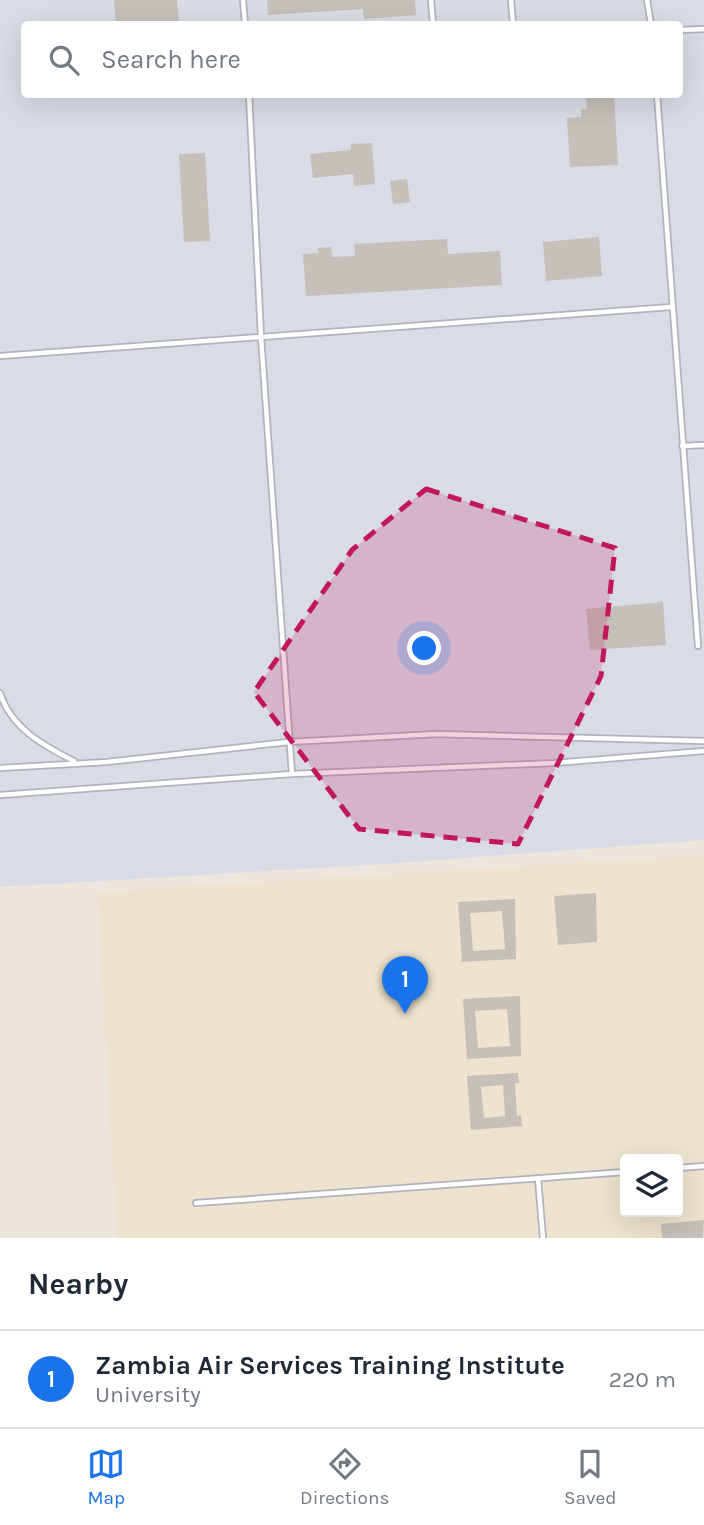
<!DOCTYPE html>
<html lang="en">
<head>
<meta charset="utf-8">
<style>
	:root { --surface:#fff; --page:#f6f6f7; --text:#1f2937; --muted:#747a83; --line:#e0e1e3; --accent:#1a73e8 }
	body { margin:0; font-family:Karla,sans-serif; background:var(--page); color:var(--text) }
	.controls { position:absolute; right:21px; bottom:21px; display:grid; overflow:hidden; border-radius:7px; box-shadow:0 7px 28px #0002 }
	.controls button { width:63px; height:63px; display:grid; place-items:center; padding:0; border:0; border-bottom:2px solid var(--line); background:var(--surface); color:var(--text); font:35px sans-serif }
	.you { position:absolute; left:425px; top:649px; width:24px; height:24px; margin:-18px; border:5px solid #fff; border-radius:50%; background:#1a73e8; box-shadow:0 0 0 10px #1a73e833 }
	.badge { display:grid; place-items:center; width:46px; height:46px; border-radius:50%; background:var(--accent); color:#fff; font-size:23px; font-weight:700 }
	.pin { position:absolute; translate:-50% -58px; filter:drop-shadow(0 2px 4px #0008) }
	.pin::after { content:''; position:absolute; top:37px; width:24px; height:21px; background:inherit; clip-path:polygon(0 0,100% 0,50% 100%) }
	.list { margin:0; padding:0; list-style:none }
	h2 { display:flex; justify-content:space-between; align-items:center; height:91px; margin:0; padding:0 28px; font-size:30px }
	h2 small { font-size:23px; font-weight:400; color:var(--muted) }
	.list li { display:grid; grid-template-columns:46px 1fr auto; gap:21px; align-items:center; box-sizing:border-box; height:98px; padding:0 28px; border-top:2px solid var(--line) }
	.list b { display:block; font-size:26px; white-space:nowrap }
	.list p { margin:0; font-size:23px; white-space:nowrap; color:var(--muted) }
	.list em { font-size:23px; font-style:normal; color:var(--muted) }
	.icon { flex:none; width:38px; height:38px; fill:none; stroke:currentColor; stroke-width:2; stroke-linecap:round; stroke-linejoin:round }
	.map { position:relative; flex:none; width:704px; height:1238px; overflow:hidden }
	.search { position:absolute; background:var(--surface); box-shadow:0 7px 28px #0002; left:21px; right:21px; top:21px; height:77px; display:flex; align-items:center; gap:18px; box-sizing:border-box; padding:0 24px; border-radius:7px; color:var(--muted); font-size:26px }
	.sheet { height:189px; background:var(--surface) }
	nav { display:flex; justify-content:space-around; align-items:center; box-sizing:border-box; height:98px; border-top:2px solid var(--line); background:var(--surface); font-size:19px; color:var(--muted) }
	nav a { display:grid; justify-items:center; gap:4px }
	nav .on { color:var(--accent) }
	.map>svg:first-child { display:block }
	.education { fill:#ede3ce; fill-rule:evenodd }
	.airport { fill:#d9dbe5; fill-rule:evenodd }
	.building { fill:#c5c0b9; fill-rule:evenodd }
	.lines { fill:none; stroke-linecap:round; stroke-linejoin:round }
	.lane-casing { stroke:#b1b4be; stroke-width:8 }
	.lane { stroke:#fff; stroke-width:4.5 }
	.marked { fill:#c2185b; fill-opacity:0.2; stroke:#c2185b; stroke-width:5; stroke-dasharray:14 9; stroke-linejoin:round }
</style>
</head>
<body>
<div class="map">
<svg width="704" height="1238" viewBox="0 0 704 1238">
	<rect width="100%" height="100%" fill="#ece6de"/>
	<path class="education" d="M704,855V1238H117L97,892ZM625,1159H678V1212H625Z"/>
	<path class="airport" d="M0,0H704V840L385,864L0,887ZM24,24H680V94H24Z"/>
	<g class="building">
		<path d="M114,0H177L179,24H116Z"/>
		<path d="M267,0H415L416,15L364,19L363,9L268,15Z"/>
		<path d="M586,94H614L618,165L570,167L567,118L581,117V109H587Z"/>
		<path d="M372,143L375,184L354,186L353,174L313,178L310,154L351,150V144Z"/>
		<path d="M205,153L210,241L184,242L179,154Z"/>
		<path d="M407,179L410,202L393,204L390,181Z"/>
		<path d="M599,237L602,276L546,281L543,242Z"/>
		<path d="M447,239L448,254L500,251L502,285L306,296L303,254L319,253L317,248L331,247L332,257L355,256L354,244Z"/>
		<path d="M663,602L666,645L590,650L586,609Z"/>
		<path d="M596,893L597,942L558,945L554,896Z"/>
		<path d="M515,899L516,959L462,962L458,902ZM502,911L505,949L473,951L470,913Z"/>
		<path d="M520,996L521,1056L467,1059L463,999ZM507,1009L510,1046L478,1048L475,1011Z"/>
		<path d="M518,1073L519,1083H515L517,1116L521,1115L522,1126L471,1130L467,1076ZM503,1085L505,1116L484,1118L481,1087Z"/>
		<path d="M704,1220L703,1238H662L661,1224Z"/>
	</g>
	<g class="lines">
		<defs>
			<g id="lane">
				<path d="M243,0L245,24"/>
				<path d="M431,0L433,24"/>
				<path d="M511,0L513,24"/>
				<path d="M647,0L651,24"/>
				<path d="M680,30L704,29"/>
				<path d="M249,94L261,337L292,774"/>
				<path d="M657,94L698,646"/>
				<path d="M0,356L671,307"/>
				<path d="M682,446L704,445"/>
				<path d="M0,693C11,728 44,746 74,761"/>
				<path d="M0,768L107,762L289,742L436,734L704,741"/>
				<path d="M0,795L292,774L554,763L704,751"/>
				<path d="M678,1168L704,1166"/>
				<path d="M538,1178L543,1238"/>
				<path d="M196,1203L625,1172"/>
			</g>
		</defs>
		<use href="#lane" class="lane-casing"/>
		<use href="#lane" class="lane"/>
	</g>
	<path class="marked" d="M426,489L615,548L601,676L518,844L359,829L254,692L352,550Z"/>
</svg>
<div class="controls">
<button><svg class="icon" aria-label="layers" viewBox="0 0 24 24"><path d="M12 4l9 5-9 5-9-5zM3 14l9 5 9-5"/></svg></button>
</div>
<div class="you"></div>
<div class="pin badge" style="left:405px;top:1014px">1</div>
<div class="search"><svg class="icon" aria-label="search" viewBox="0 0 24 24"><circle cx="10" cy="10" r="6"/><path d="M15 15l6 6"/></svg>Search here</div>
</div>
<section class="sheet">
<h2>Nearby<small></small></h2>
<ul class="list">
<li><span class="badge">1</span><div><b>Zambia Air Services Training Institute</b><p>University</p></div><em>220 m</em></li>
</ul>
</section>
<nav>
<a class="on"><svg class="icon" aria-label="map" viewBox="0 0 24 24"><path d="M3 6l6-2 6 2 6-2v14l-6 2-6-2-6 2zM9 4v14M15 6v14"/></svg>Map</a>
<a><svg class="icon" aria-label="directions" viewBox="0 0 24 24"><path d="M12 3l9 9-9 9-9-9zM9 14v-3h6M13 9l2 2-2 2"/></svg>Directions</a>
<a><svg class="icon" aria-label="saved" viewBox="0 0 24 24"><path d="M7 4h10v16l-5-4-5 4z"/></svg>Saved</a>
</nav>
</body>
</html>
